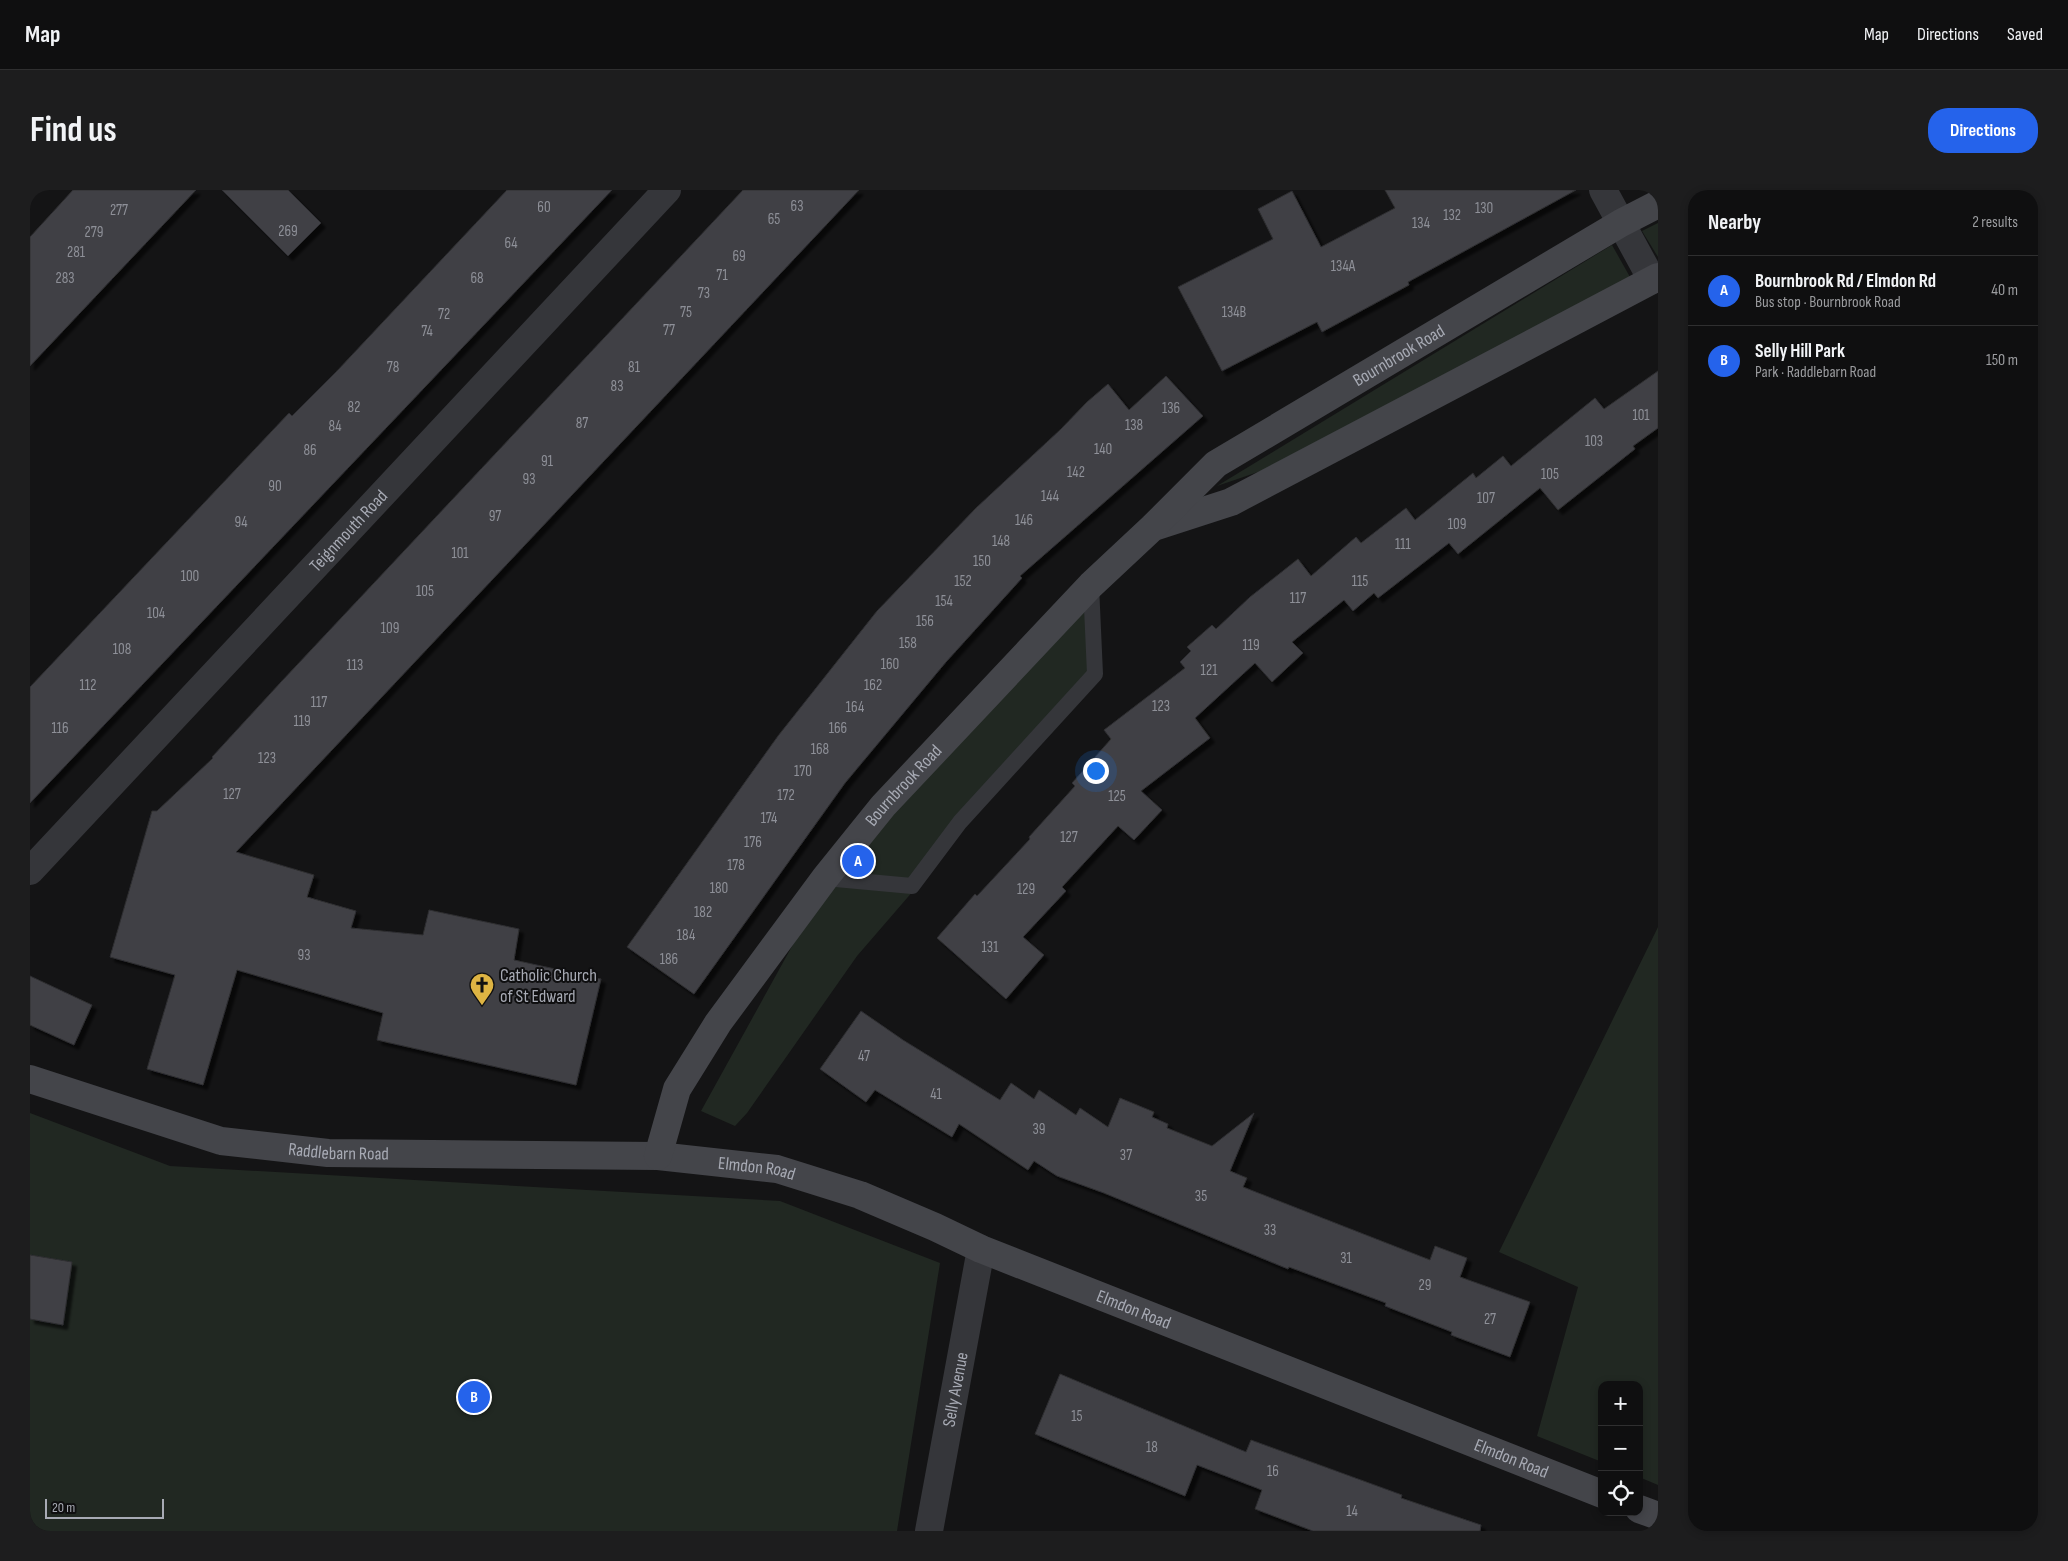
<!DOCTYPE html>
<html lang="en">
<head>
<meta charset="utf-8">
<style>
	:root { --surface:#0f0f10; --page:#1d1d1e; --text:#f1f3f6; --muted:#9b9c9f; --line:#2f2f30; --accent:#2563eb }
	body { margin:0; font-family:"Sofia Sans Condensed",sans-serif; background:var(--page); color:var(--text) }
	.controls { position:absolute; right:15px; bottom:15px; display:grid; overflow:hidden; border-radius:10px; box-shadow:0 2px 8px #0003 }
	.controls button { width:45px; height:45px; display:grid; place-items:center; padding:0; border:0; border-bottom:1px solid var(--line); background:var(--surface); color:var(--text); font:25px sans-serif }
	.scale { position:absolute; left:15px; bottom:12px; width:119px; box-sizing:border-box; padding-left:5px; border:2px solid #a7aab4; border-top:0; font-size:14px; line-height:18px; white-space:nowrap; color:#a7aab4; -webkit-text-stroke:4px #0f0f10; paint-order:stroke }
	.you { position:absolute; left:1065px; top:580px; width:18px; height:18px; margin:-12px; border:4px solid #fff; border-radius:50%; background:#1a73e8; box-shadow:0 0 0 8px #1a73e833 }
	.badge { display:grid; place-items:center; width:32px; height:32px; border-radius:50%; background:var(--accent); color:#fff; font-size:16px; font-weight:700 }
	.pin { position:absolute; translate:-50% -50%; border:2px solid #fff; box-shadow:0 1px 5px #0006 }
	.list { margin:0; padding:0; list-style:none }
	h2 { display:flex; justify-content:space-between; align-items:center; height:65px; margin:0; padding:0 20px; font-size:21px }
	h2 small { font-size:16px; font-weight:400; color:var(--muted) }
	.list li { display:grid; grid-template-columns:32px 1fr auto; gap:15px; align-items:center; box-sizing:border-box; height:70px; padding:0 20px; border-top:1px solid var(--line) }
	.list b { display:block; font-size:19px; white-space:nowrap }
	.list p { margin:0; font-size:16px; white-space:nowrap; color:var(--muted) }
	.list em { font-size:16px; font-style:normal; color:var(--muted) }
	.icon { flex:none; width:28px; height:28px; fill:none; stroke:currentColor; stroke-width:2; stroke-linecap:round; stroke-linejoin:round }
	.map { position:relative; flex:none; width:1628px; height:1341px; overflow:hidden; border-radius:20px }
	header { display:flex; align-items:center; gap:30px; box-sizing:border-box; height:70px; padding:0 25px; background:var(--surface); border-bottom:1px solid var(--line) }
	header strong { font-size:24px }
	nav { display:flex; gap:28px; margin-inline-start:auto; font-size:18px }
	.intro { display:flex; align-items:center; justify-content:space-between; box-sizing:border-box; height:120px; padding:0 30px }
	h1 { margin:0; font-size:35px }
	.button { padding:12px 22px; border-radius:20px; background:var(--accent); color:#fff; font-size:18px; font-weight:700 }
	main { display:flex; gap:30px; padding:0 30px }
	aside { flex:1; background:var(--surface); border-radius:20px; box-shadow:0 2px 8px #0003 }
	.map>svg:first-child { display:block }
	.green { fill:#212822 }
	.building { fill:#414145; stroke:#2e2e31; filter:url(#shadow) }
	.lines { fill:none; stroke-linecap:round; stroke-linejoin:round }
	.lane { stroke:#35363a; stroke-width:16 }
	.street { stroke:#35363a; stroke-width:28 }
	.secondary { stroke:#44454a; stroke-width:28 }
	.labels { text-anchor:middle; stroke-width:4; stroke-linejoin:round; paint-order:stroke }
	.number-label { font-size:15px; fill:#8e9098 }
	.street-label { font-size:18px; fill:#a7aab4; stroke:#0f0f10 }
	.poi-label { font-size:18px; fill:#a7aab4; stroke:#0f0f10; text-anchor:start }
</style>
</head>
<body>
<header>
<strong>Map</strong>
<nav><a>Map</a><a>Directions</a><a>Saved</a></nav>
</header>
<div class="intro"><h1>Find us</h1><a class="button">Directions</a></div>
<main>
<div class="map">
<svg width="1628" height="1341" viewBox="0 0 1628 1341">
	<defs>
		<filter id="shadow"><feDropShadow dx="4.5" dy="4.5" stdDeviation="1" flood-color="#0009"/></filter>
	</defs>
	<rect width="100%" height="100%" fill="#141415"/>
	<g class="green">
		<path d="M1628,33V67L1612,41Z"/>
		<path d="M1582,55L1600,87L1231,281L1187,296Z"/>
		<path d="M1058,402L1061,482L879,692L800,686Z"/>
		<path d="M797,693L884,700L827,766L717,923L705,936L671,921Z"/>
		<path d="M1628,737V1295L1609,1287V1195H1572V1272L1507,1246L1548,1097L1469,1062Z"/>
		<path d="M0,923L140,976L750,1011L910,1073L867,1341H0Z"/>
	</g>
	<g class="building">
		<path d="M43,0H166L0,176V47Z"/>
		<path d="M192,0H258L291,33L258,66Z"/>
		<path d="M477,0H582L0,613V497L259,223L262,226L306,182Z"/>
		<path d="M713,0H829L206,662L284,685L277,707L326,721L321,738L393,745L399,720L489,739L484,770L571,789L546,895L347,850L353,823L207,780L173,895L117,879L145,785L80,767L122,621H127L183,568L182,567L251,492Z"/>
		<path d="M1355,0H1546L1378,92L1379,95L1292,142L1287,132L1192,181L1148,97L1243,49L1228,19L1262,1L1291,57L1365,18Z"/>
		<path d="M1628,181V238L1603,256L1605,259L1528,320L1510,298L1428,364L1419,353L1348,408L1344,403L1323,421L1314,410L1262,452L1273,463L1242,492L1225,473L1165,528L1180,548L1111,601L1132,620L1104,650L1088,636L1032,697L1036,701L993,747L1014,765L976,809L907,748L945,704L947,706L1000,649L999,647L1045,596L1042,593L1081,549L1074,540L1155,478L1150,472L1161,461L1157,457L1182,435L1186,439L1220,407L1268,369L1281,386L1326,347L1331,353L1376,318L1385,330L1443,283L1446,288L1473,266L1481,276L1565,208L1574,219Z"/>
		<path d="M1136,186L1173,226L990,386L992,388L916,472L815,593L664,804L597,757L748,546L847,421L946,318L1031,239L1057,212L1078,194L1099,220Z"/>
		<path d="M0,786L62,815L44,855L0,835Z"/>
		<path d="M831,821L873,850L970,910L981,893L1004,909L1009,900L1046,925L1050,918L1078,937L1090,908L1124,922L1122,927L1138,934L1137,938L1182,956L1224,923L1200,981L1217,988L1213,997L1400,1070L1405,1056L1437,1068L1430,1087L1500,1112L1480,1167L1421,1145L1422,1142L1355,1116L1356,1113L1259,1077L1258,1079L1074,1003L1027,986L1004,971L998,980L929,934L922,947L845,900L836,912L790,879Z"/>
		<path d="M0,1065L42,1072L33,1135L0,1129Z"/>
		<path d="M1030,1184L1216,1262L1221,1250L1372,1305L1371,1308L1451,1335L1450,1341H1283L1225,1319L1232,1300L1167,1275L1155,1306L1005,1244Z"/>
	</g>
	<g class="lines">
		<path class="lane" d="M795,688L882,696L930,632L1065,484L1061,395"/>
		<g class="street">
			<path d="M1573,0L1622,90"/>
			<path id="s1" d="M0,681L637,0"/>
			<path id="s2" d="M899,1341L951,1059"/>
		</g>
		<g class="secondary">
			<path d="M1127,336L1201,312L1628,87"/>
			<path id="s3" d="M0,889L191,951L298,963L628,966L747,979L830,1005L905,1037L951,1059L1572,1304"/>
			<path id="s4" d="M628,966L647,899L688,833L795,688L853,616L1061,395L1123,337L1186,274L1591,33L1628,14"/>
			<path d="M1609,1319L1628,1326"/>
		</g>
	</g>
	<defs>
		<symbol id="church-pin" viewBox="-11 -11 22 30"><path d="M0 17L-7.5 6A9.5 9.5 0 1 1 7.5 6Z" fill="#deb443" stroke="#0f0f10"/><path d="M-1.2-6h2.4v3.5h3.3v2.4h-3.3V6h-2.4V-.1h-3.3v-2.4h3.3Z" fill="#111"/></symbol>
	</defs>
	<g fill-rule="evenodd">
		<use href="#church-pin" x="438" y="781" width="28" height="38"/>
	</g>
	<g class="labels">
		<g class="number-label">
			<text x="767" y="21">63</text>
			<text x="514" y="22">60</text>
			<text x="1454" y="23">130</text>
			<text x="89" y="25">277</text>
			<text x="1422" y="30">132</text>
			<text x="744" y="34">65</text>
			<text x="1391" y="38">134</text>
			<text x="258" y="46">269</text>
			<text x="64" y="47">279</text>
			<text x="481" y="58">64</text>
			<text x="46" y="67">281</text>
			<text x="709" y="71">69</text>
			<text x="1313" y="81">134A</text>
			<text x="692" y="90">71</text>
			<text x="35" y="93">283</text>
			<text x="447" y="93">68</text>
			<text x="674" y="108">73</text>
			<text x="656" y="127">75</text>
			<text x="1204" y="127">134B</text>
			<text x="414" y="129">72</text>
			<text x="639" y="145">77</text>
			<text x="397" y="146">74</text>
			<text x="363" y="182">78</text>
			<text x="604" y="182">81</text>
			<text x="587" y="201">83</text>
			<text x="324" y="222">82</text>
			<text x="1141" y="223">136</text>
			<text x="1611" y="230">101</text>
			<text x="552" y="238">87</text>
			<text x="1104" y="240">138</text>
			<text x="305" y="241">84</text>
			<text x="1564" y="256">103</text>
			<text x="1073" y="264">140</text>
			<text x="280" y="265">86</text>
			<text x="517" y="276">91</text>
			<text x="1046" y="287">142</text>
			<text x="1520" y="289">105</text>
			<text x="499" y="294">93</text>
			<text x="245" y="301">90</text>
			<text x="1020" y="311">144</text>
			<text x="1456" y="313">107</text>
			<text x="465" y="331">97</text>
			<text x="994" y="335">146</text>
			<text x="211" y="337">94</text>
			<text x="1427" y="339">109</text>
			<text x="971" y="356">148</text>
			<text x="1373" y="359">111</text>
			<text x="430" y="368">101</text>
			<text x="952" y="376">150</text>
			<text x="160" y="391">100</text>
			<text x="933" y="396">152</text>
			<text x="1330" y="396">115</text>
			<text x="395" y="406">105</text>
			<text x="1268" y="413">117</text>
			<text x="914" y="416">154</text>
			<text x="126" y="428">104</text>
			<text x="895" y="436">156</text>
			<text x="360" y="443">109</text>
			<text x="878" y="458">158</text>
			<text x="1221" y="460">119</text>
			<text x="92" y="464">108</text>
			<text x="860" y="479">160</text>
			<text x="325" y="480">113</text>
			<text x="1179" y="485">121</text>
			<text x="58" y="500">112</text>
			<text x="843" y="500">162</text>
			<text x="289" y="517">117</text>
			<text x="1131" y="521">123</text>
			<text x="825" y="522">164</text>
			<text x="272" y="536">119</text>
			<text x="30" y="543">116</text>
			<text x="808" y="543">166</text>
			<text x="790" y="564">168</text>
			<text x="237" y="573">123</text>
			<text x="773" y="586">170</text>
			<text x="202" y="609">127</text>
			<text x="756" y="610">172</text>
			<text x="1087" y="611">125</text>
			<text x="739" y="633">174</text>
			<text x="1039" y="652">127</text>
			<text x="723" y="657">176</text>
			<text x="706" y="680">178</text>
			<text x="689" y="703">180</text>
			<text x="996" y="704">129</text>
			<text x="673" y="727">182</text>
			<text x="656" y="750">184</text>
			<text x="960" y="762">131</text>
			<text x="274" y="770">93</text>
			<text x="639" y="774">186</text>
			<text x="834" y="871">47</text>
			<text x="906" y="909">41</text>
			<text x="1009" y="944">39</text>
			<text x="1096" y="970">37</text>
			<text x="1171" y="1011">35</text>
			<text x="1240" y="1045">33</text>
			<text x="1316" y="1073">31</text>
			<text x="1395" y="1100">29</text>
			<text x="1460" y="1134">27</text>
			<text x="1047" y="1231">15</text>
			<text x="1122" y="1262">18</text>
			<text x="1243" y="1286">16</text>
			<text x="1322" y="1326">14</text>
		</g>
		<g class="street-label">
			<text dy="6" stroke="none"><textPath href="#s4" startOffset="1110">Bournbrook Road</textPath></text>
			<text dy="6" stroke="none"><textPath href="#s1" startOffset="466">Teignmouth Road</textPath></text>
			<text dy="6" stroke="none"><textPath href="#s4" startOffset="449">Bournbrook Road</textPath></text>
			<text dy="6" stroke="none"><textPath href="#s3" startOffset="319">Raddlebarn Road</textPath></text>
			<text dy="6" stroke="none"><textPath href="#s3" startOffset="738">Elmdon Road</textPath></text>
			<text dy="6" stroke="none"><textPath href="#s3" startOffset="1142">Elmdon Road</textPath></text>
			<text dy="6" stroke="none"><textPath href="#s2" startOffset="144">Selly Avenue</textPath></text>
			<text dy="6" stroke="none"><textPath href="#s3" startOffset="1548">Elmdon Road</textPath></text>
		</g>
		<g class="poi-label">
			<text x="470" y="791">Catholic Church<tspan x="470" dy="21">of St Edward</tspan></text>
		</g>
	</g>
</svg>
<div class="controls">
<button>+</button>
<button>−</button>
<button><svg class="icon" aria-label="locate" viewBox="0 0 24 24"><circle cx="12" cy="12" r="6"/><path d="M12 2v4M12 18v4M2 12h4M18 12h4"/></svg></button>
</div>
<div class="scale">20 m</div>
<div class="you"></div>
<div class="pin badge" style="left:828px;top:671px">A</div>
<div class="pin badge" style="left:444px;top:1207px">B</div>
</div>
<aside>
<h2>Nearby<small>2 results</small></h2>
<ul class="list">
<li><span class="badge">A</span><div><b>Bournbrook Rd / Elmdon Rd</b><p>Bus stop · Bournbrook Road</p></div><em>40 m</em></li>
<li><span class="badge">B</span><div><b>Selly Hill Park</b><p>Park · Raddlebarn Road</p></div><em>150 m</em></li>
</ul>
</aside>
</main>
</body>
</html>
